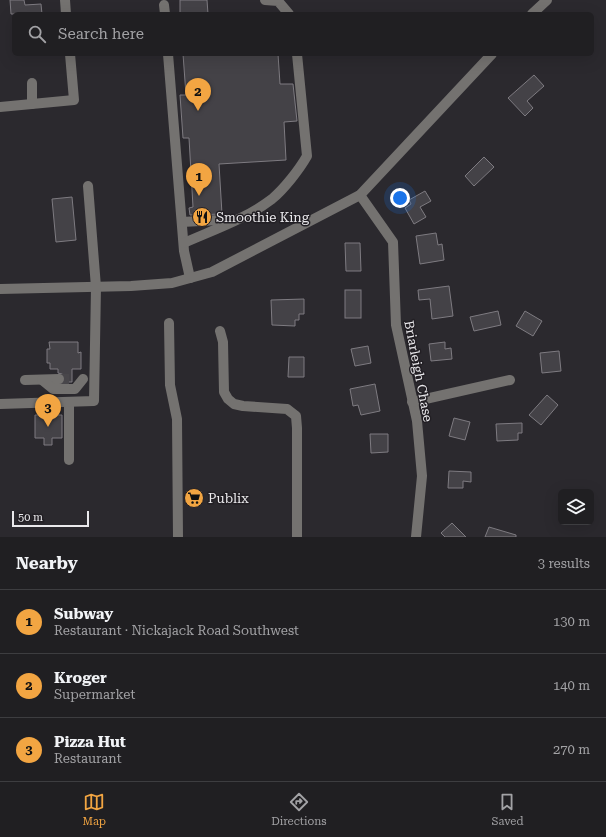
<!DOCTYPE html>
<html lang="en">
<head>
<meta charset="utf-8">
<style>
	:root { --surface:#201f22; --page:#2d2c2f; --text:#f1f3f6; --muted:#a2a2a5; --line:#3d3d40; --accent:#f2a542 }
	body { margin:0; font-family:"Roboto Serif",serif; background:var(--page); color:var(--text) }
	.controls { position:absolute; right:12px; bottom:12px; display:grid; overflow:hidden; border-radius:6px; box-shadow:0 4px 16px #0002 }
	.controls button { width:36px; height:36px; display:grid; place-items:center; padding:0; border:0; border-bottom:1px solid var(--line); background:var(--surface); color:var(--text); font:20px sans-serif }
	.scale { position:absolute; left:12px; bottom:10px; width:77px; box-sizing:border-box; padding-left:4px; border:2px solid #eae9ec; border-top:0; font-size:11px; line-height:14px; white-space:nowrap; color:#eae9ec; -webkit-text-stroke:3px #221f24; paint-order:stroke }
	.you { position:absolute; left:400px; top:198px; width:14px; height:14px; margin:-10px; border:3px solid #fff; border-radius:50%; background:#1a73e8; box-shadow:0 0 0 6px #1a73e833 }
	.badge { display:grid; place-items:center; width:26px; height:26px; border-radius:50%; background:var(--accent); color:#111; font-size:13px; font-weight:700 }
	.pin { position:absolute; translate:-50% -33px; filter:drop-shadow(0 1px 2px #0008) }
	.pin::after { content:''; position:absolute; top:21px; width:14px; height:12px; background:inherit; clip-path:polygon(0 0,100% 0,50% 100%) }
	.list { margin:0; padding:0; list-style:none }
	h2 { display:flex; justify-content:space-between; align-items:center; height:52px; margin:0; padding:0 16px; font-size:17px }
	h2 small { font-size:13px; font-weight:400; color:var(--muted) }
	.list li { display:grid; grid-template-columns:26px 1fr auto; gap:12px; align-items:center; box-sizing:border-box; height:64px; padding:0 16px; border-top:1px solid var(--line) }
	.list b { display:block; font-size:15px; white-space:nowrap }
	.list p { margin:0; font-size:13px; white-space:nowrap; color:var(--muted) }
	.list em { font-size:13px; font-style:normal; color:var(--muted) }
	.icon { flex:none; width:22px; height:22px; fill:none; stroke:currentColor; stroke-width:2; stroke-linecap:round; stroke-linejoin:round }
	.map { position:relative; flex:none; width:606px; height:537px; overflow:hidden }
	.search { position:absolute; background:var(--surface); box-shadow:0 4px 16px #0002; left:12px; right:12px; top:12px; height:44px; display:flex; align-items:center; gap:10px; box-sizing:border-box; padding:0 14px; border-radius:6px; color:var(--muted); font-size:15px }
	.sheet { height:244px; background:var(--surface) }
	nav { display:flex; justify-content:space-around; align-items:center; box-sizing:border-box; height:56px; border-top:1px solid var(--line); background:var(--surface); font-size:11px; color:var(--muted) }
	nav a { display:grid; justify-items:center; gap:2px }
	nav .on { color:var(--accent) }
	.map>svg:first-child { display:block }
	.building { fill:#444247; stroke:#7e7b81 }
	.lines { fill:none; stroke-linecap:round; stroke-linejoin:round }
	.minor-tunnel { stroke:#48464a; stroke-width:10; stroke-dasharray:10 5; stroke-linecap:butt }
	.minor { stroke:#747270; stroke-width:10 }
	.labels { text-anchor:middle; stroke-width:3; stroke-linejoin:round; paint-order:stroke }
	.poi-label { font-size:13px; fill:#eae9ec; stroke:#221f24; text-anchor:start }
	.street-label { font-size:13px; fill:#eae9ec; stroke:#221f24 }
</style>
</head>
<body>
<div class="map">
<svg width="606" height="537" viewBox="0 0 606 537">
	<rect width="100%" height="100%" fill="#2b292e"/>
	<g class="building">
		<path d="M10,0H24L25,5L41,4L42,14H11Z"/>
		<path d="M180,0H207L208,14H180Z"/>
		<path d="M183,54H278L280,84H293L297,121L284,122L286,160L219,164L222,214L190,215L189,208L193,207L189,138H183L180,95H186Z"/>
		<path d="M534,75L544,86L527,101L533,108L525,116L508,98Z"/>
		<path d="M484,157L494,167L474,186L465,176Z"/>
		<path d="M425,191L431,201L420,207L426,217L414,224L405,208L411,204L409,200Z"/>
		<path d="M72,197L76,240L56,242L52,199Z"/>
		<path d="M436,233L438,245L442,244L444,260L420,264L416,236Z"/>
		<path d="M345,243H360L361,271H346Z"/>
		<path d="M449,286L453,316L432,319L430,299L419,300L418,290Z"/>
		<rect x="345" y="290" width="16" height="28"/>
		<path d="M304,299V314H299V320H295V326L272,325L271,300Z"/>
		<path d="M498,311L501,325L474,331L470,317Z"/>
		<path d="M525,311L542,321L533,336L516,326Z"/>
		<path d="M49,342H78V353L81,352V369H72V382H64L65,376L62,374L58,373V369H50V363H47V349H50Z"/>
		<path d="M445,342V349L451,348L452,359L431,361L429,344Z"/>
		<path d="M368,346L371,363L355,366L351,349Z"/>
		<path d="M559,351L561,371L542,373L540,353Z"/>
		<path d="M289,357H304V377H288Z"/>
		<path d="M375,384L380,411L361,415L358,405L353,406L350,389Z"/>
		<path d="M547,395L558,405L541,425L529,415Z"/>
		<path d="M35,415H62V438H52V445H44V438H35Z"/>
		<path d="M454,418L470,422L465,440L449,436Z"/>
		<path d="M522,423V433H518V440L497,441L496,424Z"/>
		<path d="M370,434H388V452L371,453Z"/>
		<path d="M449,471L471,472V482L463,481V488H448Z"/>
		<path d="M452,523L466,537H445L441,533Z"/>
		<path d="M489,527L516,535V537H485Z"/>
	</g>
	<g class="lines">
		<path class="minor-tunnel" d="M59,379H72"/>
		<g class="minor">
			<path d="M65,0L66,14"/>
			<path d="M265,0L278,1L289,14"/>
			<path d="M164,5L165,14"/>
			<path d="M532,14L547,0"/>
			<path d="M168,54L184,251L190,278"/>
			<path d="M32,83V104"/>
			<path d="M0,107L74,100L70,54"/>
			<path d="M360,195L393,242L396,325L417,421L422,476L416,537"/>
			<path d="M182,222L219,220L230,222"/>
			<path d="M184,243C213,230 246,219 272,199C284,189 299,170 307,156L297,54"/>
			<path d="M0,289L131,286L172,283L212,272L360,195L492,54"/>
			<path d="M169,323L170,385L177,419L178,537"/>
			<path d="M220,331L223,342L224,392L228,399L234,404L243,406L287,409L296,416L297,428V537"/>
			<path d="M25,380L59,379"/>
			<path d="M42,380L53,389H75L83,379"/>
			<path d="M69,402V460"/>
			<path d="M412,402L510,380"/>
			<path d="M0,404L94,401L96,287L88,186"/>
		</g>
	</g>
	<defs>
		<symbol id="restaurant-disc" viewBox="-11 -11 22 22"><circle r="9.5" fill="#f2a542" stroke="#221f24"/><path d="M-5-6h1v4h1v-4h1v4h1v-4h1v5L-1.5 .5V6h-2V.5L-5-1ZM5-6V6H3V1.5H1.5Q1.5-4 5-6Z" fill="#111"/></symbol>
		<symbol id="supermarket-disc" viewBox="-11 -11 22 22"><circle r="9.5" fill="#f2a542" stroke="#221f24"/><path d="M-6-5.5h2.5l.6 2H6L4.5 2H-2.5L-4.4-4H-6ZM-1.5 3.2a1.3 1.3 0 1 0 .1 0ZM3 3.2a1.3 1.3 0 1 0 .1 0Z" fill="#111"/></symbol>
	</defs>
	<g fill-rule="evenodd">
		<use href="#restaurant-disc" x="191" y="206" width="22" height="22"/>
		<use href="#supermarket-disc" x="183" y="487" width="22" height="22"/>
	</g>
	<g class="labels">
		<g class="poi-label">
			<text x="216" y="222">Smoothie King</text>
			<text x="208" y="503">Publix</text>
		</g>
		<g class="street-label">
			<text transform="translate(419 371) rotate(79)" y="5">Briarleigh Chase</text>
		</g>
	</g>
</svg>
<div class="controls">
<button><svg class="icon" aria-label="layers" viewBox="0 0 24 24"><path d="M12 4l9 5-9 5-9-5zM3 14l9 5 9-5"/></svg></button>
</div>
<div class="scale">50 m</div>
<div class="you"></div>
<div class="pin badge" style="left:199px;top:196px">1</div>
<div class="pin badge" style="left:198px;top:111px">2</div>
<div class="pin badge" style="left:48px;top:427px">3</div>
<div class="search"><svg class="icon" aria-label="search" viewBox="0 0 24 24"><circle cx="10" cy="10" r="6"/><path d="M15 15l6 6"/></svg>Search here</div>
</div>
<section class="sheet">
<h2>Nearby<small>3 results</small></h2>
<ul class="list">
<li><span class="badge">1</span><div><b>Subway</b><p>Restaurant · Nickajack Road Southwest</p></div><em>130 m</em></li>
<li><span class="badge">2</span><div><b>Kroger</b><p>Supermarket</p></div><em>140 m</em></li>
<li><span class="badge">3</span><div><b>Pizza Hut</b><p>Restaurant</p></div><em>270 m</em></li>
</ul>
</section>
<nav>
<a class="on"><svg class="icon" aria-label="map" viewBox="0 0 24 24"><path d="M3 6l6-2 6 2 6-2v14l-6 2-6-2-6 2zM9 4v14M15 6v14"/></svg>Map</a>
<a><svg class="icon" aria-label="directions" viewBox="0 0 24 24"><path d="M12 3l9 9-9 9-9-9zM9 14v-3h6M13 9l2 2-2 2"/></svg>Directions</a>
<a><svg class="icon" aria-label="saved" viewBox="0 0 24 24"><path d="M7 4h10v16l-5-4-5 4z"/></svg>Saved</a>
</nav>
</body>
</html>
